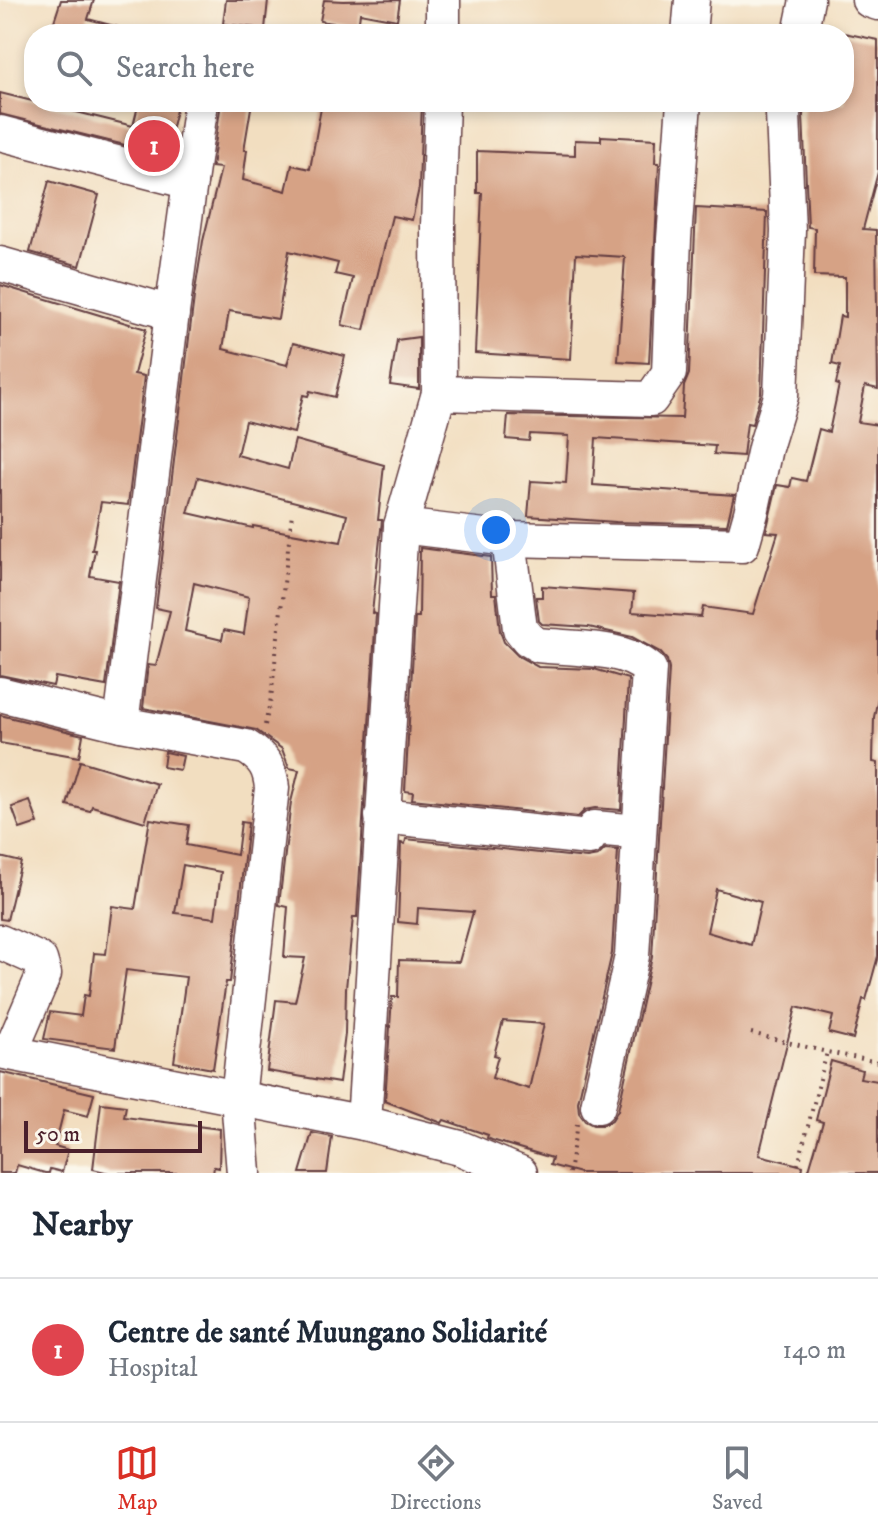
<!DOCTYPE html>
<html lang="en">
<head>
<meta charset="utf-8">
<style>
	:root { --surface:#fff; --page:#f2f2f3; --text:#1f2937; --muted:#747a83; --line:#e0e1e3; --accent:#d93025 }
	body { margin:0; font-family:"IM FELL DW Pica",serif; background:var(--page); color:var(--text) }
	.scale { position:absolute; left:24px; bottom:20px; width:178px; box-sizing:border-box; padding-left:8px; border:4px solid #4a1f2b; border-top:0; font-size:22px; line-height:28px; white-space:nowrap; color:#4a1f2b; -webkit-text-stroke:6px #fbf7ec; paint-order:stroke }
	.you { position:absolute; left:496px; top:530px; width:28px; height:28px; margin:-20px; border:6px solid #fff; border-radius:50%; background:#1a73e8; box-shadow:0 0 0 12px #1a73e833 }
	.badge { display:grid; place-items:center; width:52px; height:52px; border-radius:50%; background:var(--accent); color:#fff; font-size:26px; font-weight:700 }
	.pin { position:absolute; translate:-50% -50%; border:4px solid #fff; box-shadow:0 2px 8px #0006 }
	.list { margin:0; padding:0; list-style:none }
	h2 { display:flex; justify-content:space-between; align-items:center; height:104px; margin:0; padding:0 32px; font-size:34px }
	h2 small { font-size:26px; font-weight:400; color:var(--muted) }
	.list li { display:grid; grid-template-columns:52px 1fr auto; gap:24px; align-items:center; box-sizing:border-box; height:144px; padding:0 32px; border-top:2px solid var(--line) }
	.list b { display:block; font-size:30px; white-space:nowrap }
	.list p { margin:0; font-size:26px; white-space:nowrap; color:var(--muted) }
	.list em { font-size:26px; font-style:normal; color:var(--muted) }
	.icon { flex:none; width:44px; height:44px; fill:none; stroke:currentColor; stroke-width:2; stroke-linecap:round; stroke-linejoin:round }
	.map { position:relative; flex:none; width:878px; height:1173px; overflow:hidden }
	.search { position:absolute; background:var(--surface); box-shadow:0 4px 12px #0003; left:24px; right:24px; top:24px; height:88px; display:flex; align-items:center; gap:20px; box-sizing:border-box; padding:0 28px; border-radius:32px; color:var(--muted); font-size:30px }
	.sheet { height:248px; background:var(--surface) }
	nav { display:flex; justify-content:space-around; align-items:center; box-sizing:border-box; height:112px; border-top:2px solid var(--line); background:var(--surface); font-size:22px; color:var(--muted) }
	nav a { display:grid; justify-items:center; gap:4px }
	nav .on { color:var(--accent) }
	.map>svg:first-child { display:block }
	.building { fill:#d6a285; fill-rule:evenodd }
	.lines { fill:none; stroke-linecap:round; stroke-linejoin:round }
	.minor-casing { stroke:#633c41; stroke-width:37 }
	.path { stroke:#633c41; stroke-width:4; stroke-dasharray:2 6; stroke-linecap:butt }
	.minor { stroke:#fff; stroke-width:34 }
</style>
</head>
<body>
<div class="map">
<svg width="878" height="1173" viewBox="0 0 878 1173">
	<rect width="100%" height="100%" fill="#fbf7ec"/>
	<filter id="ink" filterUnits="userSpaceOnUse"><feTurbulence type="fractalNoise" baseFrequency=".0125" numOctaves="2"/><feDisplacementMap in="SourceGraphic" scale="16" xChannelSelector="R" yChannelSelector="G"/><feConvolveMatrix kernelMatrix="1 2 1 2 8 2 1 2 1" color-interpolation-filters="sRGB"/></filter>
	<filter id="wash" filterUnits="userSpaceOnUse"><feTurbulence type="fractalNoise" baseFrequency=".006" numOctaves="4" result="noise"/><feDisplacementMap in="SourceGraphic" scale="32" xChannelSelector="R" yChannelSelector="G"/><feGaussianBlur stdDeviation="1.8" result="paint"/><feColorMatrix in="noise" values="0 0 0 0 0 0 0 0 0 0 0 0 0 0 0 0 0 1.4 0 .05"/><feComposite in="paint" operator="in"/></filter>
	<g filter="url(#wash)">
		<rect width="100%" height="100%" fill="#f2dec0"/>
		<g id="blocks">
			<g class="building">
				<path d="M61,0H94L88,19L122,28L121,34H50Z"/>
				<path d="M226,0H268L265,29L223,24Z"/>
				<path d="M324,0L343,1L400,0L397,20L360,13L358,27L320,21Z"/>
				<path d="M844,33L878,40V172L863,229L876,230L878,389L865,386L858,422L878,425V698L874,717L873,762L878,763V956L866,1000L863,999L853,1039L829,1033L833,1016L796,1007L759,1155L803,1166L802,1173H580L550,1165L552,1158L492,1140L487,1138L488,1135L444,1120L442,1123L385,1101L392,997H398L399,960L459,962L473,912L418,908L417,924L398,922L401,843L405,844L406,839L587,858L598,856L605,849L618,850L612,953L578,1102L579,1113L585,1121L593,1125H603L612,1120L618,1110L652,957L669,669L667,660L660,652L632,637L589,627L542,624L539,621L536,597H542V586L634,593L632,612L701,617L703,607L753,614L778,533L766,532L777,485L790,487L792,478L806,481L819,429L829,432L839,385L836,384L840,366L832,364L840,316L845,317V277L814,276L815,228L808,227L803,115L805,102H844ZM716,889L761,902L751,945L707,932ZM503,1021L544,1024L529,1089L492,1078L498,1056L494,1055Z"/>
				<path d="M0,93L133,126L139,102H178L165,155L0,114Z"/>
				<path d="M221,102H252L244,150H247L243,180L286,191L292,165L310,169L322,102H422L419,188L412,220L392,216L364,330L342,325L353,278L335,274L338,263L289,251L278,319L229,311L223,349L287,365L293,343L345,356L335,397L310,391L308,396L303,395L294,433L245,421L237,455L288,469L295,440L384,465L378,520H382L372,613L376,614L357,917H353L346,988L345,1034L339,1083L267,1071L276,1000L295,1002L305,958L284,957L288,907L279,905L291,802L299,770L289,768L282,749L256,730L143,708L148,665L156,666L170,611L156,608L194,297L203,241L221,168L212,167ZM198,477L347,515L341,542L253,526V528L188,513ZM194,583L249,597L244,634L224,630L222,640L185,631Z"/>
				<path d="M601,136L656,139L655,163H659L649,363L618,361L625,257L576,254L571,359L475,353L482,193H477V151L575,155V140L601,141Z"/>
				<path d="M49,181L99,195L80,266L30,252Z"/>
				<path d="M696,208L767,212L761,393L752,424L747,423L743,456L714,454L715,446L596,438L593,485L734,495L727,525L616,522L528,516L531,481L566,483L569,436L530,434L529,441L506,439L508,415L682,418L684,386L689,374Z"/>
				<path d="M0,285L146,329L134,374L144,376L128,505L101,502L92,550H95L90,576L119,581L106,686L55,677L53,686L0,675Z"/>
				<path d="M419,337V389L390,385L397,340Z"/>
				<path d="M420,548L491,557L492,594H496L500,631L504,642L518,656L538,667L594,669L628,679L621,810L595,808L585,810L578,817L412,799L413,792L405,791L415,617H419Z"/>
				<path d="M0,715L83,735L79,757L0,743Z"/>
				<path d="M165,752L183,756L180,770L163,767Z"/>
				<path d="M80,761L157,784L145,822L92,806L90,811L67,805Z"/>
				<path d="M30,801L38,823L20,829L12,807Z"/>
				<path d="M150,819L189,825L186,845L237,855L241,822L248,823L230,982H226L213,1069L174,1062L186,977L126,970L115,1048L44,1039L50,1012L81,1016L84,995L89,996L94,953L106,954L112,906L135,909ZM183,865L221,872L215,918L175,913Z"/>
				<path d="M0,857L21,862L7,920L0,919Z"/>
				<path d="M831,1061L862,1070L860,1078L878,1081V1173H808L823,1122L816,1120Z"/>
				<path d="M0,1072L94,1094L88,1116L64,1110L55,1146L68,1150L62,1172L50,1169L49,1173H45L17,1165L15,1173H0Z"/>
				<path d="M101,1103L126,1106L124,1117L220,1129L219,1168L214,1167L213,1173H109L93,1169Z"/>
				<path d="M312,1133L332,1137L327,1173H300Z"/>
			</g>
		</g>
	</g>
	<g filter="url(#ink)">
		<use href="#blocks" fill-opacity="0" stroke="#633c41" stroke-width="2"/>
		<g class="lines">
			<defs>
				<g id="minor">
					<path d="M869,0L878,3"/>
					<path d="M443,34V0"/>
					<path d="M689,34L692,0"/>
					<path d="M800,34L807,0"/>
					<path d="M0,133L190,182"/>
					<path d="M0,264L172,313"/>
					<path d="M439,393L651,399L669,373L674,239L684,102"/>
					<path d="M401,526L509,539L742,545L751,513L765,448L781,396L788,231L783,114L785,102"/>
					<path d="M509,539L520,629L528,639L538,645C573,649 621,645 649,669L632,956L598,1106"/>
					<path d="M0,694L121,724L246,747C264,758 270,767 272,788L238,1098L244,1173"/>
					<path d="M121,724L172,313L201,102"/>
					<path d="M382,816L589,838L594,828L639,832"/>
					<path d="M0,942L40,960L44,974L10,1053"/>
					<path d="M0,1051L364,1123L460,1148L520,1173"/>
					<path d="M364,1123L401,526L439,393L438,226L442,102"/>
				</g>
			</defs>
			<use href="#minor" class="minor-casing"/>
			<g class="path">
				<path d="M265,725L271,698L292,513"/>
				<path d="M751,1033L827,1052L878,1062"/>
				<path d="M569,1173L577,1124"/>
				<path d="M796,1173L827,1052"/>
			</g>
			<use href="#minor" class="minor"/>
		</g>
	</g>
</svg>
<div class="scale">50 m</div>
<div class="you"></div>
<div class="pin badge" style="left:154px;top:146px;background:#e0444e">1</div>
<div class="search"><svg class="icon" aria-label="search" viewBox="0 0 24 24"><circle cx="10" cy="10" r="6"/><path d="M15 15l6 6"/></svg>Search here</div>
</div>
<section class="sheet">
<h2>Nearby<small></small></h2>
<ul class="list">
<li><span class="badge" style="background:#e0444e">1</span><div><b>Centre de santé Muungano Solidarité</b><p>Hospital</p></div><em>140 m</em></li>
</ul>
</section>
<nav>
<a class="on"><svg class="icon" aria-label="map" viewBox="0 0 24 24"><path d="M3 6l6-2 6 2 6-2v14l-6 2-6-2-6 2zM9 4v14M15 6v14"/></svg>Map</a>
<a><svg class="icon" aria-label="directions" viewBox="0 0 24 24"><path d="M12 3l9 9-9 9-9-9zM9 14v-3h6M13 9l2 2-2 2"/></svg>Directions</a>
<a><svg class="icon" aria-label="saved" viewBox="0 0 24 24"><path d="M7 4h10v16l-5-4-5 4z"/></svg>Saved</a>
</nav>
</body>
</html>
